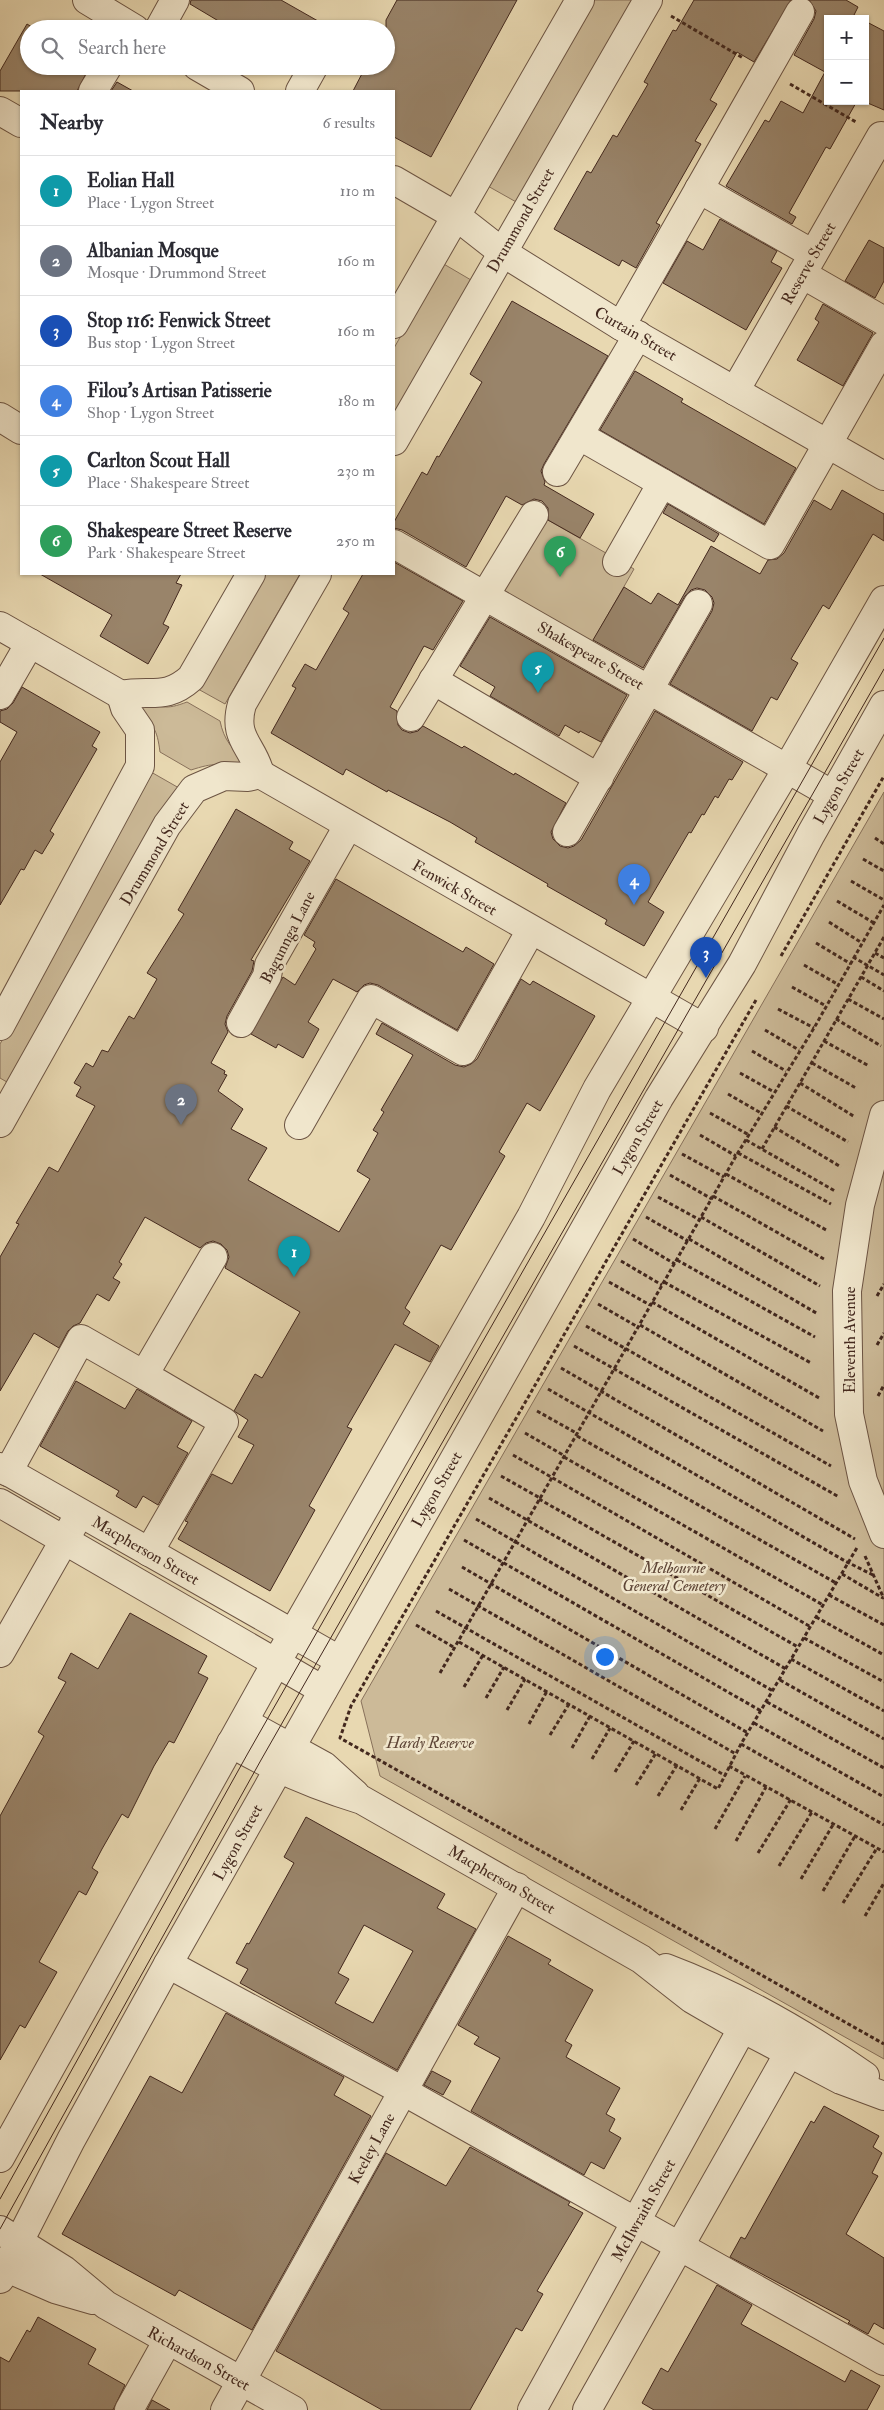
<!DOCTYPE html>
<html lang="en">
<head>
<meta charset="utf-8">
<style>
	:root { --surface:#fff; --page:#f2f2f3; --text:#2b2b33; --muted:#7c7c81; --line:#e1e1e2; --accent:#8f2418 }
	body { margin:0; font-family:"IM FELL Double Pica",serif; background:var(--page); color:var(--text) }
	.controls { position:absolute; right:15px; top:15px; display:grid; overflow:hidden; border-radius:0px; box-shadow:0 1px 4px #0004 }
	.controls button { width:45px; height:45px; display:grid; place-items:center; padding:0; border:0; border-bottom:1px solid var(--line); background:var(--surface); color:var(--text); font:25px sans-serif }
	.you { position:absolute; left:604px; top:1656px; width:18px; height:18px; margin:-12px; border:4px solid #fff; border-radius:50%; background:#1a73e8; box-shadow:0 0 0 8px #1a73e833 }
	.badge { display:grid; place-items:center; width:32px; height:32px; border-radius:50%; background:var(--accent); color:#fff; font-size:16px; font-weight:700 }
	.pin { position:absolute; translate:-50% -41px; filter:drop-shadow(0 1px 2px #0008) }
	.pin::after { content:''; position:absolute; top:26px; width:18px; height:15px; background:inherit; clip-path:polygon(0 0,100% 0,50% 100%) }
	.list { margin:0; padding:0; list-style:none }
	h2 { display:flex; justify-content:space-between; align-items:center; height:65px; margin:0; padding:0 20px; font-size:21px }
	h2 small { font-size:16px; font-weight:400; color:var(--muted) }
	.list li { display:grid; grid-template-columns:32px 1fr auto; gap:15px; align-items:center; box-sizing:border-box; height:70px; padding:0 20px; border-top:1px solid var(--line) }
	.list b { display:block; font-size:19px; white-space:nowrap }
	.list p { margin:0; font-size:16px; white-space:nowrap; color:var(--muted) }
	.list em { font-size:16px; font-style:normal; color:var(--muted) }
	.icon { flex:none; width:28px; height:28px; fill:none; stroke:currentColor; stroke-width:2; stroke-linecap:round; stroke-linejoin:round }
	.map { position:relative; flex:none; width:884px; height:2410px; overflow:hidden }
	.search { position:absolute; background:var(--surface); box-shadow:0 1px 4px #0004; left:20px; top:20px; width:375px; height:55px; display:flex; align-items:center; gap:12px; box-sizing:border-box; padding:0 18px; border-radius:28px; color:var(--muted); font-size:19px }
	.panel { position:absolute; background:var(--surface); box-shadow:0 1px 4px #0004; left:20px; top:90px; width:375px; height:485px; border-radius:0px }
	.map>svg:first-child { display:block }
	.green { fill:#ccba98; stroke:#88715b }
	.building { fill:#99846a; stroke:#43281e; fill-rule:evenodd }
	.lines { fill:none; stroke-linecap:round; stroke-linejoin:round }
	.minor-casing { stroke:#6c5443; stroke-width:30 }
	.path { stroke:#43281e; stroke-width:3; stroke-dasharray:4 2.5; stroke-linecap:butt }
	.minor { stroke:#f0e6cc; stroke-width:28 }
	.tram { stroke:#43281e; stroke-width:1 }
	.labels { text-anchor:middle; stroke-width:5; stroke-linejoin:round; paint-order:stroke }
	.street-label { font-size:16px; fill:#43281e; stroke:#f0e6cc }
	.park-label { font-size:16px; font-style:italic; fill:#5e4536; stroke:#f0e6cc }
</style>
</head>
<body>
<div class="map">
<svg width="884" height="2410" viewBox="0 0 884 2410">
	<rect width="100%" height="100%" fill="#e8d8b1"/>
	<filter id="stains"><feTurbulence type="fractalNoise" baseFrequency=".004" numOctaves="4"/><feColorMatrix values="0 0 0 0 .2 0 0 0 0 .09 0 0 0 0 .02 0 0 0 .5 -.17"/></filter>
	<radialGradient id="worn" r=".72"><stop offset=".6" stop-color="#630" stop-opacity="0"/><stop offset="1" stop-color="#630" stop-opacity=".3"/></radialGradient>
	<g class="green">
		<path d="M591,0H632L518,203L486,185Z"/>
		<path d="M442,263L471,280L394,414V348Z"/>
		<path d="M539,515L634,569L590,646L486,586Z"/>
		<path d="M265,574H300L225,704L198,689Z"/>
		<path d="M140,699C160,708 166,710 187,702L220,721C224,740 232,750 248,761L242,772C221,762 213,763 191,770L160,752C157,729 154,724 134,711Z"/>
		<path d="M151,772L179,788L12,1085L0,1078V1044Z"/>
		<path d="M884,792V2059L380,1776L361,1701Z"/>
	</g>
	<g class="building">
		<path d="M191,0H281L325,25V29H232L190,4Z"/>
		<path d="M397,0H517L431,157L394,137V91H353L366,66H386V20Z"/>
		<path d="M694,0H791L754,62L737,52L710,100L717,104L695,141L701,144L656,223L660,225L636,268L622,260L619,266L554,229L587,171L591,173L613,135L617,137L648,84L644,82L673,30L676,31Z"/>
		<path d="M809,0H846L858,7L854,15L860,19H828V101H857L830,149L826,147L789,213L796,217L792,224L726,186L765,120L769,122L781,101L803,113L825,72L794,55L814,19L816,11Z"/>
		<path d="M865,21L884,31V110L863,101H865Z"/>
		<path d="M27,24L35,29H29V66H90L77,91H0V71Z"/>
		<path d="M117,82L133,91H111Z"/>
		<path d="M720,219L777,251L771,262L782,268L746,330L663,283L687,241L703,250Z"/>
		<path d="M869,240L884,248V281L875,298L845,281Z"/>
		<path d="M512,301L608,356L544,464L541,471L545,482L544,485L594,514L580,538L548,520V508L542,501L534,499L522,505L506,496L466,567L402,530L394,528V522L422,472L427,475L437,456L439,457L482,382L470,374Z"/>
		<path d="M823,304L873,333L843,386L797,360L819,322L815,319Z"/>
		<path d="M635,371L683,399L681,402L796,468L764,524L600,430Z"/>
		<path d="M842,490L884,514V541L873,534L829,609L823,605L791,659L798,663L777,700L771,697L752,731L670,684L712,611L714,603L712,597L705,590L697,588L691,590L685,596L643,668L593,640L624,587L651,604L658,593L678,605L711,546L760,574L768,560L777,559L784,553L814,500L831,510Z"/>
		<path d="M668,504L719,534L714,542L663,513Z"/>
		<path d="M394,562L463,601L433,650L424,646L390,707L397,711L398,725L402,730L410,733L418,731L423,726L462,748L464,746L514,775L515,773L566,803L551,832L553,839L560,846L568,848L574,846L581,840L655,711L743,762L732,780L729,779L718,798L715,796L704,815L702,814L691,833L689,832L648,902L664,912L644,946L605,924L607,920L547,886L548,884L475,842L477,838L450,822L388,790L387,792L346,769L343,775L271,733L296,688L292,686L305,664L316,670L349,613L343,609L363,574H394Z"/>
		<path d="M40,574H181L176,583L182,585L163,624L169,627L148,664L100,636L112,615Z"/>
		<path d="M490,617L627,695L601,742L580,731L579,733L565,725L559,736L490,696L495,687L460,666Z"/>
		<path d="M22,687L100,732L92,746L97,749L50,831L54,834L42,854L35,850L24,870L21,869L0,905V762L17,732L0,722V711L7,709L13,703Z"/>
		<path d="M236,809L293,842L289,849L310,861L251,960L254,961L252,971L227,1016L225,1024L228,1032L211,1063L225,1071L224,1074L227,1075L218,1091L243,1109L231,1129L267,1148L248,1180L339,1232L370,1179L357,1171L378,1133L373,1130L384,1112L381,1110L413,1055L376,1034L382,1023L455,1065L464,1067L471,1064L477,1059L521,979L530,985L533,981L595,1016L540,1111L527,1103L499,1152L505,1156L451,1250L441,1245L405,1308L410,1312L403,1324L439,1346L430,1362L395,1344L347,1427L352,1429L309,1506L315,1510L270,1591L178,1539L188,1522L185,1521L212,1474L232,1484L254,1445L238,1437L248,1420L234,1411L255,1374L262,1378L300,1312L225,1268L229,1257L227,1250L221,1244L213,1241L206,1243L200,1248L145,1217L119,1262L122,1264L113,1278L120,1282L109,1301L97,1294L80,1323L73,1326L68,1331L59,1348L34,1333L0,1391V1257L19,1224L16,1223L49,1167L58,1172L95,1106L76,1096L81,1087L74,1083L86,1063L93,1067L102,1050L108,1052L129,1016L134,1019L157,979L147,973L184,914L178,910Z"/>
		<path d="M336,879L463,952L466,947L494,964L457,1030L378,985L370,983L364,985L357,992L333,979L308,1022L319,1029L303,1058L278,1044L276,1048L251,1034L283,977L295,985L316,949L313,946L315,942L304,935Z"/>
		<path d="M76,1381L125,1409L137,1389L192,1421L177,1447L188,1453L158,1505L143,1496L136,1508L116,1496L119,1491L40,1446Z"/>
		<path d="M130,1613L207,1656L198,1673L208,1678L174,1743L169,1741L154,1766L128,1818L122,1814L102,1849L92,1868L98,1872L86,1895L79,1891L39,1962L57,1972L25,2028L20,2025L0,2060V1816L44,1736L38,1732L66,1682L58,1678L71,1653L98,1669Z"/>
		<path d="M306,1817L445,1894L437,1908L476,1929L397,2070L240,1983L248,1969L236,1963L247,1943L249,1944L294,1863L284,1857ZM364,1925L413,1951L373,2023L335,2003L349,1979L338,1973Z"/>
		<path d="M508,1936L551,1960L548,1964L593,1990L565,2041L572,2045L566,2057L620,2088L606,2114L615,2119L609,2131L621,2138L604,2169L591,2162L584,2175L471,2111L500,2058L474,2044L479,2037L458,2025Z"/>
		<path d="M226,2013L344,2077L334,2095L371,2116L252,2330L179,2290L175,2296L62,2234L150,2076L182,2093Z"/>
		<path d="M432,2071L451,2081L443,2095L424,2085Z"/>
		<path d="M824,2106L879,2136L873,2147L882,2153L872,2173L878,2176L846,2234L884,2258V2329L874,2323L868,2334L848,2323L850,2321L730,2257L741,2237L745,2239L811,2121L814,2123Z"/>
		<path d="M470,2147L570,2202L568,2205L583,2213L537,2291L543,2294L522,2331L516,2328L470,2410H382L276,2351L386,2153L446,2186Z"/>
		<path d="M717,2285L752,2305L741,2324L845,2382L851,2370L880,2386L867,2410H654L642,2403L661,2368L668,2372Z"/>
		<path d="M38,2317L96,2349L88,2364L125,2385L113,2410H0V2357L9,2362L27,2330L30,2332Z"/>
		<path d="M152,2400L170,2410H147Z"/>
	</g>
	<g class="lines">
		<defs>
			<g id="minor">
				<path d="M87,0L135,29"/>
				<path d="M159,29L175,0"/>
				<path d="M197,66L240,91"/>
				<path d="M93,91L108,66"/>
				<path d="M300,91L314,66"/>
				<path d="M0,111L21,123"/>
				<path d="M394,180L456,216L502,252L621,326L884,476"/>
				<path d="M699,189L813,254"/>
				<path d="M802,274L884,321"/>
				<path d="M394,324L580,0"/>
				<path d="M621,326L800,12"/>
				<path d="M735,391L881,136"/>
				<path d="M0,417L21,430"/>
				<path d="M580,436L662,483"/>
				<path d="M394,441L648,0"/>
				<path d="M557,472L638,335"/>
				<path d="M394,544L833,795"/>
				<path d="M617,562L662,483L770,545L884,345"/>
				<path d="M0,626L121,695"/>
				<path d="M433,680L599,778"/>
				<path d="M0,695L30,643"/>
				<path d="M121,695C151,689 165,701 191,678L251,574"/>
				<path d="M411,717L534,515"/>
				<path d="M260,774L704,1028"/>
				<path d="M260,774C253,745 232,739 242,704L317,574"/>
				<path d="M567,832L698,604"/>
				<path d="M241,1023L267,976L269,965L348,826"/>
				<path d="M0,1026L140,766V730L125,708L121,695"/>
				<path d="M884,1115L860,1205L847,1291L849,1414L863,1481L884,1534"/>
				<path d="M0,1123L167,825L194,789L224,776L248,777L260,774"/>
				<path d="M299,1125L371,999L463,1051L531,930"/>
				<path d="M0,1467L339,1660"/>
				<path d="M8,1472L81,1339L144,1375"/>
				<path d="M0,1503L323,1690"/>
				<path d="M149,1552L224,1422L144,1375L213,1257"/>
				<path d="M0,1653L73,1525"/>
				<path d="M244,1722L324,1766L355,1794"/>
				<path d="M231,1743C273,1768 316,1786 362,1800L641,1959L692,1999L742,2028L841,2080L884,2096"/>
				<path d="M168,1964L403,2091L884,2361"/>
				<path d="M666,1968C735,1994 805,2034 865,2076"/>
				<path d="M0,2158L276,1663L531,1217L597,1089L787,769L884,600"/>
				<path d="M0,2230L64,2270L106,2305L293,2410"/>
				<path d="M0,2265L55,2289L93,2300"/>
				<path d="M0,2279L71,2140L168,1964L659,1098L742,964L811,834L884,705"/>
				<path d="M129,2410L168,2340"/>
				<path d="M225,2410L517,1887"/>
				<path d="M532,2410L753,2009"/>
				<path d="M587,2410L799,2035"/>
			</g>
		</defs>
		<use href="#minor" class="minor-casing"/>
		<g class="path">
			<path d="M671,16L743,58"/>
			<path d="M790,84L856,122"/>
			<path d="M875,838L884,844"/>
			<path d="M863,859L884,871"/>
			<path d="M851,881L884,900"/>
			<path d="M837,901L874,923"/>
			<path d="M829,922L862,943"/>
			<path d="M816,943L851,964"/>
			<path d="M875,953L884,958"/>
			<path d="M781,956L884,776"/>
			<path d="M853,957L884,975"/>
			<path d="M804,965L839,985"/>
			<path d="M861,977L884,991"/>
			<path d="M792,987L826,1006"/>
			<path d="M848,999L884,1019"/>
			<path d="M756,1000L351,1706L340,1738L884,2044"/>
			<path d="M778,1009L814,1028"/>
			<path d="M836,1019L881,1046"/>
			<path d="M765,1030L799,1050"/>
			<path d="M824,1041L869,1066"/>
			<path d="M752,1051L786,1071"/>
			<path d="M812,1063L856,1088"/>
			<path d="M740,1073L774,1092"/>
			<path d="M800,1083L855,1117"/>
			<path d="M728,1094L761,1113"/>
			<path d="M786,1106L848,1142"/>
			<path d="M710,1113L749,1135"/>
			<path d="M774,1127L841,1167"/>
			<path d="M700,1135L736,1156"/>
			<path d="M746,1140L835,1191"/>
			<path d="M762,1149L884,937"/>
			<path d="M738,1153L831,1204"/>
			<path d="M682,1154L724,1177"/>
			<path d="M726,1174L828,1231"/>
			<path d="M670,1175L712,1199"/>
			<path d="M713,1196L824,1259"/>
			<path d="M658,1197L700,1220"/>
			<path d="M646,1217L688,1241"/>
			<path d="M701,1217L820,1286"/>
			<path d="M633,1239L675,1264"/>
			<path d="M689,1239L818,1314"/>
			<path d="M677,1260L815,1337"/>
			<path d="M621,1261L662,1285"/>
			<path d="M609,1282L650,1305"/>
			<path d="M664,1282L811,1363"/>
			<path d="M877,1296L884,1284"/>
			<path d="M652,1302L821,1399"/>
			<path d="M598,1304L638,1327"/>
			<path d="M640,1325L823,1431"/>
			<path d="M586,1326L831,1466"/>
			<path d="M877,1345L884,1333"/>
			<path d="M574,1346L839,1497"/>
			<path d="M561,1368L855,1539"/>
			<path d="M548,1389L845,1561L875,1576"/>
			<path d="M878,1396L884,1385"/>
			<path d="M537,1411L578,1434"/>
			<path d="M525,1433L565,1456"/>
			<path d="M577,1436L836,1583"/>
			<path d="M513,1455L811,1627"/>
			<path d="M564,1457L823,1605"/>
			<path d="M501,1476L540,1498"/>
			<path d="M489,1498L786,1669"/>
			<path d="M539,1499L798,1647"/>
			<path d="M476,1519L773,1691"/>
			<path d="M464,1540L761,1711"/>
			<path d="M865,1556L884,1599"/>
			<path d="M462,1567L748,1733"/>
			<path d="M842,1574L883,1598"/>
			<path d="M449,1589L736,1754"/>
			<path d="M829,1595L884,1625"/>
			<path d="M436,1611L726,1776"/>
			<path d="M816,1617L884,1655"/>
			<path d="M416,1625L455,1648"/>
			<path d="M804,1638L884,1682"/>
			<path d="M459,1642L718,1789L741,1744L858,1546"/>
			<path d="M791,1659L884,1711"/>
			<path d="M440,1673L736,1156L814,1028L884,905"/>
			<path d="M780,1680L884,1739"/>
			<path d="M464,1687L483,1655"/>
			<path d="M486,1698L504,1667"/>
			<path d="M767,1702L884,1768"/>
			<path d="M507,1710L525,1679"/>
			<path d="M754,1723L884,1797"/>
			<path d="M529,1724L547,1691"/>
			<path d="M550,1735L569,1704"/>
			<path d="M741,1744L884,1825"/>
			<path d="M572,1748L590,1716"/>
			<path d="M592,1759L610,1728"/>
			<path d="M729,1766L884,1852"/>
			<path d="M615,1772L634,1741"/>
			<path d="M636,1785L656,1753"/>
			<path d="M658,1796L677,1765"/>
			<path d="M681,1810L700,1778"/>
			<path d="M715,1829L745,1776"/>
			<path d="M736,1841L766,1787"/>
			<path d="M758,1853L791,1799"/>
			<path d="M779,1866L812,1812"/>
			<path d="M801,1879L834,1823"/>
			<path d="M823,1891L855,1836"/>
			<path d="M843,1903L877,1848"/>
			<path d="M865,1916L884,1883"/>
		</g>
		<use href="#minor" class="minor"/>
		<g class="tram">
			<path d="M0,2199L248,1753L884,638"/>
			<path d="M0,2229L261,1760L884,669"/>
		</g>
	</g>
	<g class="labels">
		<g class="street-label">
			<text transform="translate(520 220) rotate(-60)" y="6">Drummond Street</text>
			<text transform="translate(808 263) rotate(-60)" y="6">Reserve Street</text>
			<text transform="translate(636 333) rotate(30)" y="6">Curtain Street</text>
			<text transform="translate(591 655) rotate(30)" y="6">Shakespeare Street</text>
			<text transform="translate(838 786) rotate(-60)" y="6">Lygon Street</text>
			<text transform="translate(154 853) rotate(-59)" y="6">Drummond Street</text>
			<text transform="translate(455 887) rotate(30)" y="6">Fenwick Street</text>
			<text transform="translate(287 937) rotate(-63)" y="6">Bagunnga Lane</text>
			<text transform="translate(637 1137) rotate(-60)" y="6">Lygon Street</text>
			<text transform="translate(849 1340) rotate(-90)" y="6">Eleventh Avenue</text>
			<text transform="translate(436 1489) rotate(-60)" y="6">Lygon Street</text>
			<text transform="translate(146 1550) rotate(30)" y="6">Macpherson Street</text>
			<text transform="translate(237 1842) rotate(-61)" y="6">Lygon Street</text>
			<text transform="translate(502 1879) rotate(30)" y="6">Macpherson Street</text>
			<text transform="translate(371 2148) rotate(-61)" y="6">Keeley Lane</text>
			<text transform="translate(643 2210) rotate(-61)" y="6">McIlwraith Street</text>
			<text transform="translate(199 2358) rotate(29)" y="6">Richardson Street</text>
		</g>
		<g class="park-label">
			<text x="674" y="1573">Melbourne<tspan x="674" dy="18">General Cemetery</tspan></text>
			<text x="430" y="1748">Hardy Reserve</text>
		</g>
	</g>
	<rect width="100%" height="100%" filter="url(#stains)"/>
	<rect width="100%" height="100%" fill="url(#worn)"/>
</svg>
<div class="controls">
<button>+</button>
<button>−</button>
</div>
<div class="you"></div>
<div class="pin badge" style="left:294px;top:1277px;background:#0f9aa8">1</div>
<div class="pin badge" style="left:181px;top:1125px;background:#6b7280">2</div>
<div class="pin badge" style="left:706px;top:978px;background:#1a4fb4">3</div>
<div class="pin badge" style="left:634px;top:905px;background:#3f7fe0">4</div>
<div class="pin badge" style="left:538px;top:693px;background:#0f9aa8">5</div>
<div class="pin badge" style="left:560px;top:577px;background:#2e9e5b">6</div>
<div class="search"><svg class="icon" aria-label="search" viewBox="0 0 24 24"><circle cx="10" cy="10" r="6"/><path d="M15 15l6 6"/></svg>Search here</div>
<section class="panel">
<h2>Nearby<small>6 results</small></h2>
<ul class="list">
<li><span class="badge" style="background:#0f9aa8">1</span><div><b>Eolian Hall</b><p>Place · Lygon Street</p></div><em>110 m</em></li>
<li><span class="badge" style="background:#6b7280">2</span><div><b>Albanian Mosque</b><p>Mosque · Drummond Street</p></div><em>160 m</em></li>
<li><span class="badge" style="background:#1a4fb4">3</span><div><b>Stop 116: Fenwick Street</b><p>Bus stop · Lygon Street</p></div><em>160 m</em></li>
<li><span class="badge" style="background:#3f7fe0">4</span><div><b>Filou's Artisan Patisserie</b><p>Shop · Lygon Street</p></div><em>180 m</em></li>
<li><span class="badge" style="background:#0f9aa8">5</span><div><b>Carlton Scout Hall</b><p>Place · Shakespeare Street</p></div><em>230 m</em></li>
<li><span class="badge" style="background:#2e9e5b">6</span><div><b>Shakespeare Street Reserve</b><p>Park · Shakespeare Street</p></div><em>250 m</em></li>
</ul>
</section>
</div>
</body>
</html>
